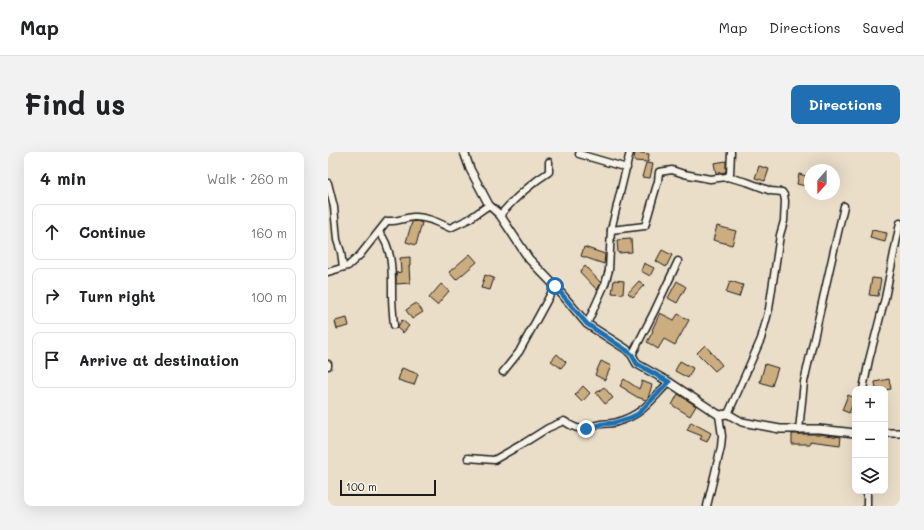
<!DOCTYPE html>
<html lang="en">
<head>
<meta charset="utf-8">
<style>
	:root { --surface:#fff; --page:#f2f2f2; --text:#202124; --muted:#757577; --line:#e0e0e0; --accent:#1f6fb2 }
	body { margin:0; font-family:Mali,sans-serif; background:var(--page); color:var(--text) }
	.controls { position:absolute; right:12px; bottom:12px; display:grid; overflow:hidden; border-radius:8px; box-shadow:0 4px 16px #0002 }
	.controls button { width:36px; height:36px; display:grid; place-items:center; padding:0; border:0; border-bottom:1px solid var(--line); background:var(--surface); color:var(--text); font:20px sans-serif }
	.compass { position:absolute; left:476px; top:12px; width:36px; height:36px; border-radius:50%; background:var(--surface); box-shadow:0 4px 16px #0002; rotate:201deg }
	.scale { position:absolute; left:12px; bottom:10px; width:96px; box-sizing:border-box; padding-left:4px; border:2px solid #1c1c1c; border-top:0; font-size:11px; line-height:14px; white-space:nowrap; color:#1c1c1c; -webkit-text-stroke:3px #f7f3e8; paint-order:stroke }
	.stop { position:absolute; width:12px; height:12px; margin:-9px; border:3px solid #1f6fb2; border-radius:50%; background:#fff }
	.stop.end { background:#1f6fb2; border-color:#fff; box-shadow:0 1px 4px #0008 }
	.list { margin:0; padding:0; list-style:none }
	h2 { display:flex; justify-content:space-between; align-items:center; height:52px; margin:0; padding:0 16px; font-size:17px }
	h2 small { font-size:13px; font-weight:400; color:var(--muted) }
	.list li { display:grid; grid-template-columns:26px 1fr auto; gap:12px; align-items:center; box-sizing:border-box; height:56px; margin:0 8px 8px; padding:0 8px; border:1px solid var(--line); border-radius:8px }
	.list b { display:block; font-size:15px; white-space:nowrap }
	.list em { font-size:13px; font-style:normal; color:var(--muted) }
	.icon { flex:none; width:22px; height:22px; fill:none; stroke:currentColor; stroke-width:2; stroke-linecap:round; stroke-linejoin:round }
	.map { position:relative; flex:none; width:572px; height:354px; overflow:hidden; border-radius:8px }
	header { display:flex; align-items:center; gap:24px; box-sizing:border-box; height:56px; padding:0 20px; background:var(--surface); border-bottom:1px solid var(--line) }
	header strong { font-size:19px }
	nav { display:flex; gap:22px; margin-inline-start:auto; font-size:14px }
	.intro { display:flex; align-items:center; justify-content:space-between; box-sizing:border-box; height:96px; padding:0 24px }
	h1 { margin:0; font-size:28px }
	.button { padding:10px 18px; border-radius:8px; background:var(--accent); color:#fff; font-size:14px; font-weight:700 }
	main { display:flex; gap:24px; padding:0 24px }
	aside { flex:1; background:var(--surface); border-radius:8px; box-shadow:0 4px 16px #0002 }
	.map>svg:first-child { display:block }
	.building { fill:#ccad80; stroke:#1c1c1c }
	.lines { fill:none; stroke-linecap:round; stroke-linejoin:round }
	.minor-casing { stroke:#1c1c1c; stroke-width:9 }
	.tertiary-casing { stroke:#1c1c1c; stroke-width:10 }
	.minor { stroke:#f7f3e8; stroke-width:6 }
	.tertiary { stroke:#f7f3e8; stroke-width:7 }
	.route { stroke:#1f6fb2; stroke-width:5 }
</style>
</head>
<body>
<header>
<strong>Map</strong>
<nav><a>Map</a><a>Directions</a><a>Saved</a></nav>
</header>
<div class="intro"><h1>Find us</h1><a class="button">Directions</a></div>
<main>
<aside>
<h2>4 min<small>Walk · 260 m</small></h2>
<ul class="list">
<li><svg class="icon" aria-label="ahead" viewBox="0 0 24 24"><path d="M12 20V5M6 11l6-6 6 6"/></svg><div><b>Continue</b></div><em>160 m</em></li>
<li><svg class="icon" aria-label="right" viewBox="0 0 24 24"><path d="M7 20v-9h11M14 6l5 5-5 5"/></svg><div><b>Turn right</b></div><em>100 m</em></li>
<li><svg class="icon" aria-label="arrive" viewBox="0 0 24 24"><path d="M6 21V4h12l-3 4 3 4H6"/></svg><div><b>Arrive at destination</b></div></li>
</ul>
</aside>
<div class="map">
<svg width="572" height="354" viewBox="0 0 572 354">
	<rect width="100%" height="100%" fill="#eadec9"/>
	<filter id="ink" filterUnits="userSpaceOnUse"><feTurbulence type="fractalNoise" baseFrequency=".025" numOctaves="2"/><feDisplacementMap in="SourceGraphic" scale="8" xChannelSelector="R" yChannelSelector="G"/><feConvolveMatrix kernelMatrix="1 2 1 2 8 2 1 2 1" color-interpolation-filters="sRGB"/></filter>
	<g filter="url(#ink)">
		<g class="building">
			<path d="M307,0L321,2L320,10L306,9Z"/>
			<path d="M398,9V20L388,21L386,11Z"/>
			<path d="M318,11L325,12L322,26L314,25Z"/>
			<path d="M431,14L441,17L437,29L427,26Z"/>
			<path d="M471,22L482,25V35L469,32Z"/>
			<path d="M89,69L94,71L88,93L78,90L84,70Z"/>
			<path d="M389,74L408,79L404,93L385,88Z"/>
			<path d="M544,78L559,81L557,90L542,86Z"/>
			<path d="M303,87L304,100L290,101L289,88Z"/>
			<path d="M256,95L277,102L276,112L253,104Z"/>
			<path d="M334,98L344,103L338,115L328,109Z"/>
			<path d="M142,102L149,110L128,128L121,120Z"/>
			<path d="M82,105V114H81L82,131L68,132V121L73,120L72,106Z"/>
			<path d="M316,111L326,116L322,124L313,119Z"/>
			<path d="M257,114L273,131L269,138L252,120Z"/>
			<path d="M157,123L166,126L162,138L153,136Z"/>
			<path d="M544,126L553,127L550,144L541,143Z"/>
			<path d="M286,128L296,129L295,142L284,141Z"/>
			<path d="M311,129L316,133L305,145L300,141Z"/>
			<path d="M349,129L358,135L349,151L340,146Z"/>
			<path d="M402,129L415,133L411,145L398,141Z"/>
			<path d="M113,132L121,139L109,153L101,146Z"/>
			<path d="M88,151L95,160L84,167L78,158Z"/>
			<path d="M332,161L346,168L350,162L361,168L347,193L336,187L330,197L319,190L325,179L324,178Z"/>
			<path d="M19,166L21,174L9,177L7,169Z"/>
			<path d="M74,168L81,174L75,181L69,176Z"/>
			<path d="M377,193L394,213L387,219L369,201Z"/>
			<path d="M229,202L238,210L233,216L223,209Z"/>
			<path d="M273,209L283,214L277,228L267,223Z"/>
			<path d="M352,209L365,216L360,226L347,219Z"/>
			<path d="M437,212L450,216L444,234L432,230Z"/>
			<path d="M74,216L90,222L86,233L70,228Z"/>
			<path d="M296,227L311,237L314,229L324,233L320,246L318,248L309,245L299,239V238L292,234Z"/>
			<path d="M561,227L563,237L557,238V237H548L547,230Z"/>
			<path d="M255,234L262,241L254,250L247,243Z"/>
			<path d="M276,235L285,246L277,252L268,241Z"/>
			<path d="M350,242L368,254L362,264L344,253Z"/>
			<path d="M520,243L527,246L521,261L514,258Z"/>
			<path d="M363,270L383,281L379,290L372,287L374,284L359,278Z"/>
			<path d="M464,282H491L513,285L512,293L482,289V292H464Z"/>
		</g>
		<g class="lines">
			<defs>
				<g id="minor">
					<path d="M251,2L299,16"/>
					<path d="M0,31L6,55L9,88L13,100L15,115"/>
					<path d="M172,63C187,46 202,32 221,20V10"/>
					<path d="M283,78L317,74L330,29L331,20L344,18L356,22L382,27L399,25"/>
					<path d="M51,80C65,96 64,121 64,142C64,152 65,163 66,173"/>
					<path d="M0,120L20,114L32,103L59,69C68,70 76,66 85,65C97,64 111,71 122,76L141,67L161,53"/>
					<path d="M259,172L277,132L281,118L283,78L302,0"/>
					<path d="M304,203L326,160L350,109"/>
					<path d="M0,212V214"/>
					<path d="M175,220L191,200L227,134"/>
					<path d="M535,237L541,208L557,146L572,71"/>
					<path d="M400,262L433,187L441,157L452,83L456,69L457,49L456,43L454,40L443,39L419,30L399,25L402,22L403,0"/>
					<path d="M471,278L476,230L516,54"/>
					<path d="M140,306L166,308L196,291L220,276L236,269C253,281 255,276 273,272C278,271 284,272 289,270C316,262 322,249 341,230"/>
					<path d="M379,354L393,295L394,284L391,263"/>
					<path d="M539,354V339"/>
				</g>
				<g id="tertiary">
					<path d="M136,0L142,17L161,53L172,63L201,107L227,134L259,172L298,197L304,203L309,212L341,230L391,263L400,262L414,270L452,277H491L527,281"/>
					<path d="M557,281H572"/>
				</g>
			</defs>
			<use href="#minor" class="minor-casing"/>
			<use href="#tertiary" class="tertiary-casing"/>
			<use href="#minor" class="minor"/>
			<use href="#tertiary" class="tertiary"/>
		</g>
	</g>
	<g class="lines" filter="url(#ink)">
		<path class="route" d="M227,134L259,172L298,198L304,203L309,212L341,230L310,262L302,266L286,271L274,272L258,277"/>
	</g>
</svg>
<div class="controls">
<button>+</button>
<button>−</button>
<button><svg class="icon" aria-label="layers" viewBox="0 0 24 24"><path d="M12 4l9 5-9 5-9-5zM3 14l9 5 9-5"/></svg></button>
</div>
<svg class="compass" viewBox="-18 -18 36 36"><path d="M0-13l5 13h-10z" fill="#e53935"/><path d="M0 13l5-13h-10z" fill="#757577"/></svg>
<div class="scale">100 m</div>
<div class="stop" style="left:227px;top:134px"></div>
<div class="stop end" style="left:258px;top:277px"></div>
</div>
</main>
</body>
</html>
